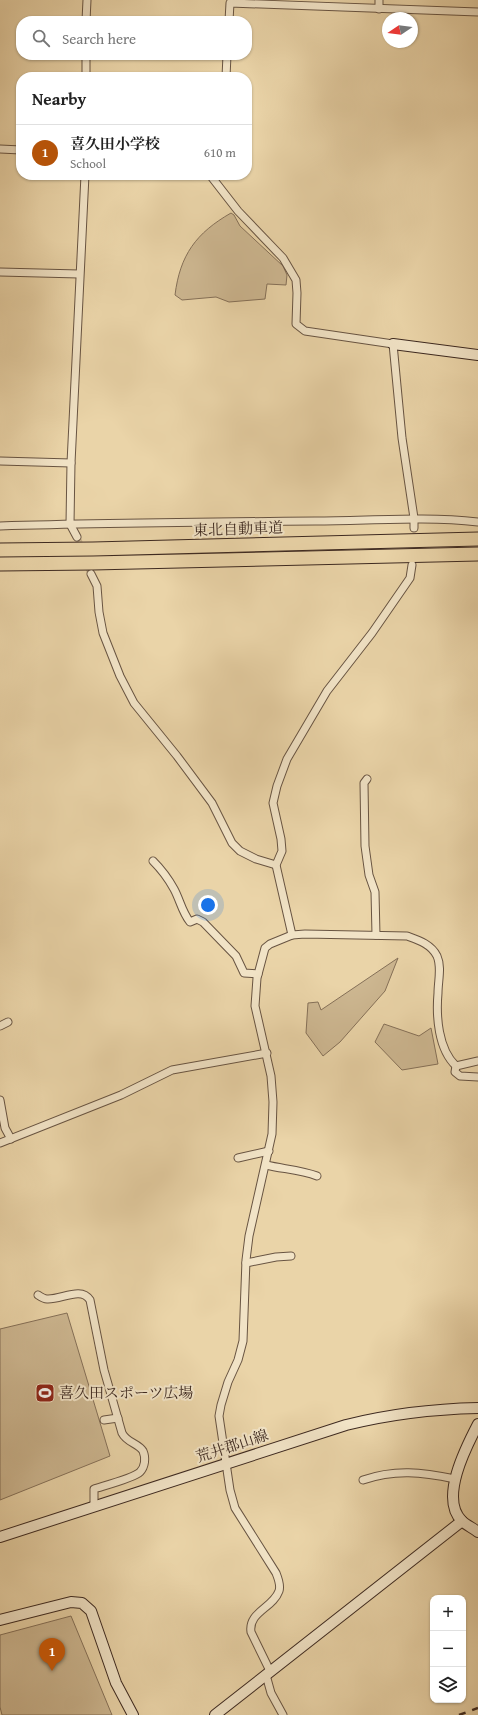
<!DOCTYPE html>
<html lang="en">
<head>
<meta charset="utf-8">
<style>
	:root { --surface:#fff; --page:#f2f2f2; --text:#222; --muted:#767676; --line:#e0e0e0; --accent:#b45309 }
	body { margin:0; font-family:"Gentium Book Plus","Noto Serif JP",serif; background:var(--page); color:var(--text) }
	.controls { position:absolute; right:12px; bottom:12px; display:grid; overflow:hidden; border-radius:8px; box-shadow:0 1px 3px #0004 }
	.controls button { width:36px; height:36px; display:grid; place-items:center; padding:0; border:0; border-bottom:1px solid var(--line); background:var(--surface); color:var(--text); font:20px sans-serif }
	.compass { position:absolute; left:382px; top:12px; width:36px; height:36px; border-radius:50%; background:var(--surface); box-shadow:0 1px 3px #0004; rotate:257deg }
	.you { position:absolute; left:208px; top:905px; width:14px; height:14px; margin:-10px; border:3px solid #fff; border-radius:50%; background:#1a73e8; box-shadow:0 0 0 6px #1a73e833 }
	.badge { display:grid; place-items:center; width:26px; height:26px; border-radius:50%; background:var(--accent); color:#fff; font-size:13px; font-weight:700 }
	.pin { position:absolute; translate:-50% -33px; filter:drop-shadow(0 1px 2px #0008) }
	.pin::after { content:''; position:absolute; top:21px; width:14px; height:12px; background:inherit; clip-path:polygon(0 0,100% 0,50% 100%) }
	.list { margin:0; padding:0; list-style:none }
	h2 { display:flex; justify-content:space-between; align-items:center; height:52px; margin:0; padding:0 16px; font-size:17px }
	h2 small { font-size:13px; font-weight:400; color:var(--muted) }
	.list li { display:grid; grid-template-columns:26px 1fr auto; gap:12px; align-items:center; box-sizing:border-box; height:56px; padding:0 16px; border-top:1px solid var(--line) }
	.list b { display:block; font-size:15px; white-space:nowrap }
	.list p { margin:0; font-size:13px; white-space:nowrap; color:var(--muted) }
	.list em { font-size:13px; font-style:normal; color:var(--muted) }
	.icon { flex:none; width:22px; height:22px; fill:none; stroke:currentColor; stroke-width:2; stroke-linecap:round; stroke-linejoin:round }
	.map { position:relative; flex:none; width:478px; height:1715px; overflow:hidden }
	.search { position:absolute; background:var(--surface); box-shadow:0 1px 3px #0004; left:16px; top:16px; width:236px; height:44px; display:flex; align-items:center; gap:10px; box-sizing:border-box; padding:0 14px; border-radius:16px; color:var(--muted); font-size:15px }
	.panel { position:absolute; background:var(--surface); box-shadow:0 1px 3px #0004; left:16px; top:72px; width:236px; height:108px; border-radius:16px }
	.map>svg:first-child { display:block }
	.green { fill:#cdb791; stroke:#857058 }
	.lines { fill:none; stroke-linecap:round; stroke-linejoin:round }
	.street-tunnel { stroke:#c7b28d; stroke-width:7; stroke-dasharray:7 3.5; stroke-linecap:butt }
	.street-casing { stroke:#685442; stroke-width:9 }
	.secondary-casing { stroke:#3d2920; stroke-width:12 }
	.highway-casing { stroke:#3d2920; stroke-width:15 }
	.street { stroke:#f1e3c6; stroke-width:7 }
	.secondary { stroke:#f1e3c6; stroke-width:10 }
	.highway { stroke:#ead4a8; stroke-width:13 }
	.rail { stroke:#3d2920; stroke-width:2.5; stroke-dasharray:7 7; stroke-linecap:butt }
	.labels { text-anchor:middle; stroke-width:4; stroke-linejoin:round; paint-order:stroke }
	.street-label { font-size:15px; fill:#3d2920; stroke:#f1e3c6 }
	.poi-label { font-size:15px; fill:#3d2920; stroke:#f1e3c6; text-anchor:start }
</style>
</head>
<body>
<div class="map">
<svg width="478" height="1715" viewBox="0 0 478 1715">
	<rect width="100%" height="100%" fill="#ead4a8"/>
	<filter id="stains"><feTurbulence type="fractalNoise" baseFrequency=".005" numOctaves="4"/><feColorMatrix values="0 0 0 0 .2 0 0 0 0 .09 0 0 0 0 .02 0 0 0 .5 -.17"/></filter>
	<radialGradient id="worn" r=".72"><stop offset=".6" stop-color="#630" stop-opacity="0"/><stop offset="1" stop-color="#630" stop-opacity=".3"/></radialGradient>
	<g class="green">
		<path d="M231,213L234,215L240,226L283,266L287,275L286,285L267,284L265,299L229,302L216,297L182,300L175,295C180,255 196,233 231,213Z"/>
		<path d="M398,958L385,991L340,1042L323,1056L306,1033L308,1003L318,1002L321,1010Z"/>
		<path d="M384,1024L419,1036L431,1028L438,1064L402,1070L375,1042Z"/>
		<path d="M67,1313L110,1456L0,1500V1329Z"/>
		<path d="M71,1616L112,1715H2L0,1707V1635Z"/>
	</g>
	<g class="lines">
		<path class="street-tunnel" d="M77,537L91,574"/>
		<defs>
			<g id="street">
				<path d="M379,9V0"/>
				<path d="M86,21L87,0"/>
				<path d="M229,21L230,3L478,12"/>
				<path d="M86,77V55"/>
				<path d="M226,77L227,55"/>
				<path d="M0,149L21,150"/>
				<path d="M210,175L238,211L283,258L296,280L297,293L296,324L305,331L393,344L402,438L414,518V528"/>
				<path d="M0,272L79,274"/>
				<path d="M0,461L71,463"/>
				<path d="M0,526C105,523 210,522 315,521C369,521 424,516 478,522"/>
				<path d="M77,537L70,524L71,463L85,175"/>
				<path d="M91,574L97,586L99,612L103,633L120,676L134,703L177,756L212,803L232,843L240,851L256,859L276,865"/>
				<path d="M367,779L364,783L365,846L369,875L375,892L376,935"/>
				<path d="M153,861C162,870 168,878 174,889C180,900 182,912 190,922L197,919L203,922L236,956L244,973L258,974"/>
				<path d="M292,935L276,865L282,851L281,839L273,803L277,786L287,759L327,691L372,633L410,578L412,565"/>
				<path d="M0,1026L8,1022"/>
				<path d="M456,1066L455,1072L460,1076L478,1077"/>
				<path d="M0,1100L5,1128L11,1139"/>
				<path d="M0,1143L121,1095L172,1070L267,1053"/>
				<path d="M238,1158L269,1151"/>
				<path d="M266,1165C283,1169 301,1170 317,1176"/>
				<path d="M246,1263L276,1257L291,1256"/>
				<path d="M38,1295C41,1297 44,1299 47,1299C61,1300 81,1286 90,1300L104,1370L122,1433C127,1443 138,1443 143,1451C146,1458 145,1467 140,1472C134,1478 103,1486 94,1489V1507"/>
				<path d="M104,1420L118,1418"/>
				<path d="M363,1480C395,1469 422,1472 455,1479"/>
				<path d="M270,1671L251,1632C248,1612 273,1608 279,1591C281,1585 278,1578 276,1573L235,1508L230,1490L219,1416L221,1405L228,1382L238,1360L243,1341L246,1260L249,1236L272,1134L273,1102L271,1076L255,1006L257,978L265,948L270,944L292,935L305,934L407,936C418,940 431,944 437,956C442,967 438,981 438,993C436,1016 438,1049 456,1066L478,1061"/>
				<path d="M266,1675L271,1693L283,1715"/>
			</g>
			<g id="secondary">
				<path d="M393,344L478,355"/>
				<path d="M478,1424C466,1447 439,1499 462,1521C466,1525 473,1528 478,1532"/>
				<path d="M0,1537L346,1425C390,1414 433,1409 478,1408"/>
				<path d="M0,1620L71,1602L82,1603L91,1611L116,1683L133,1715"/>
				<path d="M215,1715L462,1521"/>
			</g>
			<g id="highway">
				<path d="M0,550L93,549L478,539"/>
				<path d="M0,564L93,563L478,554"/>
			</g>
		</defs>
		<use href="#street" class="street-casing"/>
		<use href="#secondary" class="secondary-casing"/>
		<use href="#highway" class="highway-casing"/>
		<use href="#street" class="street"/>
		<use href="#secondary" class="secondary"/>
		<use href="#highway" class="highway"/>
		<path class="rail" d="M459,1715L478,1708"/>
	</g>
	<defs>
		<symbol id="stadium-square" viewBox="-11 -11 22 22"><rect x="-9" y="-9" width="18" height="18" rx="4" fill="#8f2418" stroke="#f1e3c6"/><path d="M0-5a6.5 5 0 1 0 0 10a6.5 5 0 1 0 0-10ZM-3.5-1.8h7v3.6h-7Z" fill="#fff"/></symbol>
	</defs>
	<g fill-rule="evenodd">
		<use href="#stadium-square" x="34" y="1382" width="22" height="22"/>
	</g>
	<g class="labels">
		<g class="street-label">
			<text transform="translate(238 529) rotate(-2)" y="5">東北自動車道</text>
			<text transform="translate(232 1446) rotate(-18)" y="5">荒井郡山線</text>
		</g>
		<g class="poi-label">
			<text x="59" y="1398">喜久田スポーツ広場</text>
		</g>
	</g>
	<rect width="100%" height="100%" filter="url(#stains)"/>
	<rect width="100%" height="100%" fill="url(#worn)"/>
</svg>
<div class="controls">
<button>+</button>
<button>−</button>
<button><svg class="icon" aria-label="layers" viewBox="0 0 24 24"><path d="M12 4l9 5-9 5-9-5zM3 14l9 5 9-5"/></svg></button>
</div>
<svg class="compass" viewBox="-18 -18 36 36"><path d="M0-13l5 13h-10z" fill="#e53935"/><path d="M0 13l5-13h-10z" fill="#767676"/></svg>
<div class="you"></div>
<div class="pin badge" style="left:52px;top:1671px">1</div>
<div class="search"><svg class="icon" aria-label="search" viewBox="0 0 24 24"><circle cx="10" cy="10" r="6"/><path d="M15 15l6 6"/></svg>Search here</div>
<section class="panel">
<h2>Nearby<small></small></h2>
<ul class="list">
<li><span class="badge">1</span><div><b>喜久田小学校</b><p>School</p></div><em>610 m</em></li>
</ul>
</section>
</div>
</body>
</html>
